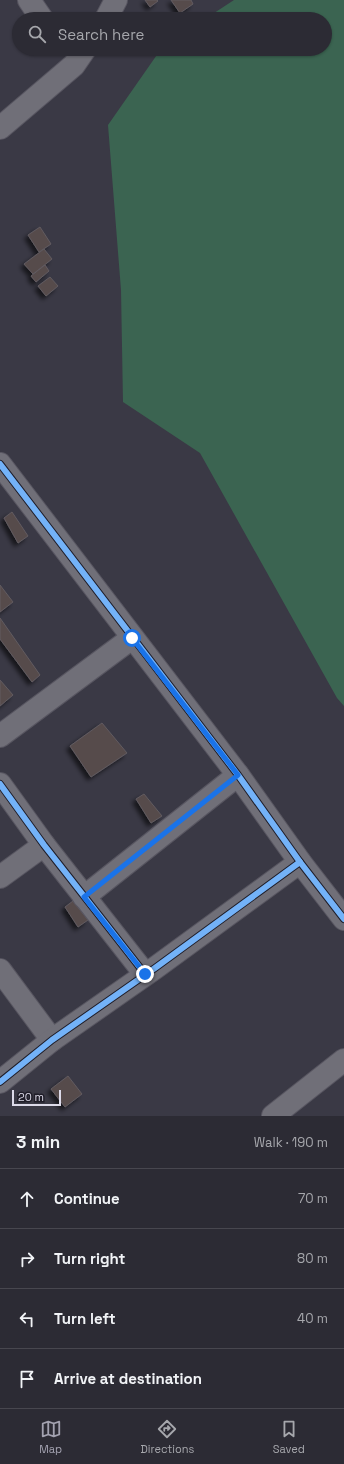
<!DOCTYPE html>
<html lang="en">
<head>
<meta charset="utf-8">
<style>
	:root { --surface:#2c2b34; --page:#383740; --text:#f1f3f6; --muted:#a6a7ac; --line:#48474f; --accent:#a3a2b0 }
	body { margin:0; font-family:"Space Grotesk",sans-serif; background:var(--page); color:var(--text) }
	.scale { position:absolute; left:12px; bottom:10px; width:49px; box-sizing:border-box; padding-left:4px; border:2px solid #dcdae9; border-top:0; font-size:11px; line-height:14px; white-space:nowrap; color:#dcdae9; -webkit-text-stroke:3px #1f1d28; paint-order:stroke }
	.stop { position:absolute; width:12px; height:12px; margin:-9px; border:3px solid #1a73e8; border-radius:50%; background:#fff }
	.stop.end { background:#1a73e8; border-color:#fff; box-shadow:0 1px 4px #0008 }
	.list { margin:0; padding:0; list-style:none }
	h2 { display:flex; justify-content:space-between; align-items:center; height:52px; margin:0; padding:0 16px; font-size:17px }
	h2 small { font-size:13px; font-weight:400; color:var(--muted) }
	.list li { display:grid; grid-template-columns:26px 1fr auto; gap:12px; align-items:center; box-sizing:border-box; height:60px; padding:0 16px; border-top:1px solid var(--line) }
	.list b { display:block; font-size:15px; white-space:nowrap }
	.list em { font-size:13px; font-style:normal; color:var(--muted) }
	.icon { flex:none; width:22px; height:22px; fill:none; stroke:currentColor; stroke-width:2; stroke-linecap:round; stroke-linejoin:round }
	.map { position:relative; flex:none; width:344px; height:1116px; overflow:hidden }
	.search { position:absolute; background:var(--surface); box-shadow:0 1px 3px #0004; left:12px; right:12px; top:12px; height:44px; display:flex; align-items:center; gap:10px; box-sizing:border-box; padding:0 14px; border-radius:22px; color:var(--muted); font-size:15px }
	.sheet { height:292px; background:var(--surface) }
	nav { display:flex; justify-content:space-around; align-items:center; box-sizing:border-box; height:56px; border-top:1px solid var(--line); background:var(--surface); font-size:11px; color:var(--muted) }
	nav a { display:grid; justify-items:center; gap:2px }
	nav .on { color:var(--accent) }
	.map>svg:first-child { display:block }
	.green { fill:#3b6451 }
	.building { fill:#574b4b; stroke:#615b60; filter:url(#shadow) }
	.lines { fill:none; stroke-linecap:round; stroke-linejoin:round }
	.minor-casing { stroke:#585661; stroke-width:24 }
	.minor { stroke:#706f78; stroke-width:22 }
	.cycleway-casing { stroke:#1f1d28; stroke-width:8 }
	.cycleway { stroke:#73b2f8; stroke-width:6 }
	.route { stroke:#1a73e8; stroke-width:5 }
</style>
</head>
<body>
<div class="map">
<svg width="344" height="1116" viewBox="0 0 344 1116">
	<defs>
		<filter id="shadow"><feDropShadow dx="-3.5" dy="3.5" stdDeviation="2" flood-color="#0009"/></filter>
	</defs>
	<rect width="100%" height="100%" fill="#3a3945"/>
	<path class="green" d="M234,0H344V706L337,698L200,453L123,402L121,290L108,125L161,49H325V19H205Z"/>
	<g class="building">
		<path d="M145,0H157L158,1L150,7Z"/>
		<path d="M171,0H191L193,4L180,13Z"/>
		<path d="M40,227L51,244L39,252L28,235Z"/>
		<path d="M44,249L52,259L33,274L24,264Z"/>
		<path d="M45,265L49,271L36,282L31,276Z"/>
		<path d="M50,277L58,286L46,296L38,286Z"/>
		<path d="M12,512L28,536L18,543L4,518Z"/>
		<path d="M0,585L13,602L0,612Z"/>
		<path d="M0,618L40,675L32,682L0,639Z"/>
		<path d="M0,680L13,695L0,706Z"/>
		<path d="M102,723L127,753L91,777L70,746Z"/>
		<path d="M144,794L162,816L151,823L136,799Z"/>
		<path d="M73,901L88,920L78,927L65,907Z"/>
		<path d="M68,1076L82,1094L65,1107L51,1089Z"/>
	</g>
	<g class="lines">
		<defs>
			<g id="minor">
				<path d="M29,0L42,19"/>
				<path d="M106,19L116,0"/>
				<path d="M0,128L74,65L85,49"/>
				<path d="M0,464L238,775L300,862L344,919"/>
				<path d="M0,736L132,638"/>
				<path d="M0,784L44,845L145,974"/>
				<path d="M0,877L44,845"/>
				<path d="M84,897L238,775"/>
				<path d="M0,970L52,1040"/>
				<path d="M0,1082L52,1040L155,968L300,862"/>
				<path d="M273,1116L344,1060"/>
			</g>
		</defs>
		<use href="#minor" class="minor-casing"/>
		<use href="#minor" class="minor"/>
		<defs>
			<g id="cycleway">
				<path d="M0,464L238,775L300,862L344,919"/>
				<path d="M0,784L44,845L145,974"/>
				<path d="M0,1082L52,1040L155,968L300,862"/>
			</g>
		</defs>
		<use href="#cycleway" class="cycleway-casing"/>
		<use href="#cycleway" class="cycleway"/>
	</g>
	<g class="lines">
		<path class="route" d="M132,638L238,775L84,897L145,974"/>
	</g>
</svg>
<div class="scale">20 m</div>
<div class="stop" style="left:132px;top:638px"></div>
<div class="stop end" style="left:145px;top:974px"></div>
<div class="search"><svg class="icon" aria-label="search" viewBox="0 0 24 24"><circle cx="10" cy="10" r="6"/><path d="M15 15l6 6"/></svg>Search here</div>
</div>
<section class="sheet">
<h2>3 min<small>Walk · 190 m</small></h2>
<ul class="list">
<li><svg class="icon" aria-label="ahead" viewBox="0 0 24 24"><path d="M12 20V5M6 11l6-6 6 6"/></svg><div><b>Continue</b></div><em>70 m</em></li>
<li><svg class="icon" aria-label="right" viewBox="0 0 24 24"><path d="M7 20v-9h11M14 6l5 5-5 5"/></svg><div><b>Turn right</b></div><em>80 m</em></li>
<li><svg class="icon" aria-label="left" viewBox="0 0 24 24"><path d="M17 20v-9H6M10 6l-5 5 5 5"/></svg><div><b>Turn left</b></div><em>40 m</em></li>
<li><svg class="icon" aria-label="arrive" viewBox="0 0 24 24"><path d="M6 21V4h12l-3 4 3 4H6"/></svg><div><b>Arrive at destination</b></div></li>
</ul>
</section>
<nav>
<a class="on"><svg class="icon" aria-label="map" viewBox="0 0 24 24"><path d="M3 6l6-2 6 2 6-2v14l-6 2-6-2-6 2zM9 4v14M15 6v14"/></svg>Map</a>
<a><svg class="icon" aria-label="directions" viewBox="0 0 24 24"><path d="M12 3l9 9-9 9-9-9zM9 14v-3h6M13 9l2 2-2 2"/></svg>Directions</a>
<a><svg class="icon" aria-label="saved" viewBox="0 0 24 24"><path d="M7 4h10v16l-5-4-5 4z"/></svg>Saved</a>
</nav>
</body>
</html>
